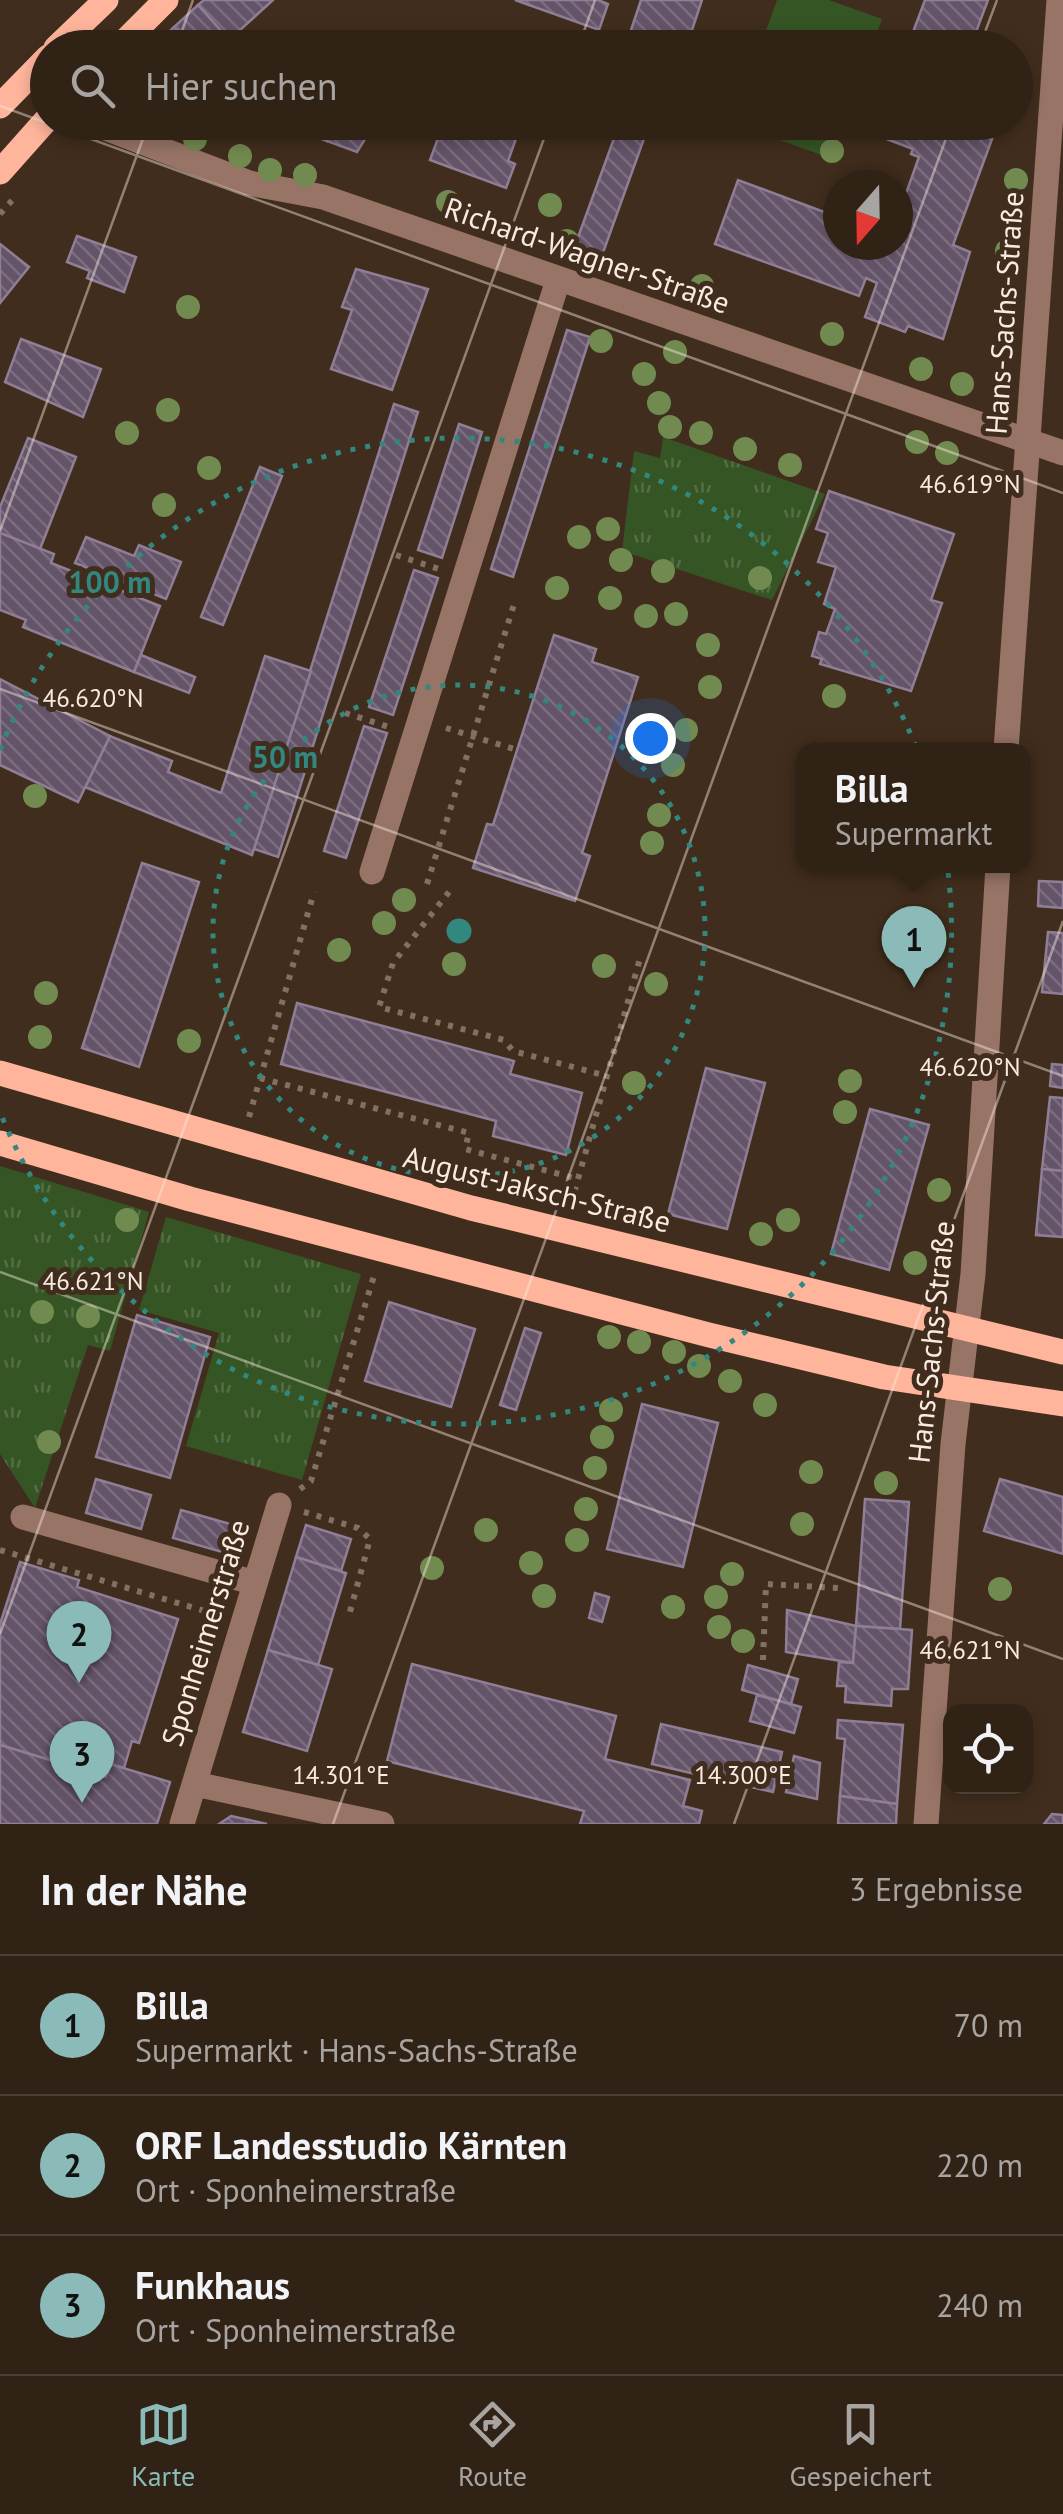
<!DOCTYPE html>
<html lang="de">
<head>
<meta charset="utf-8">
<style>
	:root { --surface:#312216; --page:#3d2f23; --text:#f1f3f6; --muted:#a8a4a1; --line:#4c3f35; --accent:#8bbbb9 }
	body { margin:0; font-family:"PT Sans",sans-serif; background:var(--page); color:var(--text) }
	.controls { position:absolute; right:30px; bottom:30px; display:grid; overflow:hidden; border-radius:20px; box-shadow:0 5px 15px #0003 }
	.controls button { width:90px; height:90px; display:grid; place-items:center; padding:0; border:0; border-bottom:2px solid var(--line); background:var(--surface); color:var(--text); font:50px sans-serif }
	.compass { position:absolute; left:823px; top:170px; width:90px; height:90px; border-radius:50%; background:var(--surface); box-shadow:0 5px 15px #0003; rotate:200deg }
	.you { position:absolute; left:650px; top:738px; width:35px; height:35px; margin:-25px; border:8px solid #fff; border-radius:50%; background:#1a73e8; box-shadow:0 0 0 15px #1a73e833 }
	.badge { display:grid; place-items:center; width:65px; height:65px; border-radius:50%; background:var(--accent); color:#111; font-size:32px; font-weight:700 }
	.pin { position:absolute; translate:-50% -82px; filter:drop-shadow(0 2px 5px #0008) }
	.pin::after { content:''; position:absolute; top:52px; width:35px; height:30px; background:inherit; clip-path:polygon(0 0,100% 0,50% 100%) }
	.popup { position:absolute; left:796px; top:743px; width:235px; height:130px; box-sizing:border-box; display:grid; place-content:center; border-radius:20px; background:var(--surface); filter:drop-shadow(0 2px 8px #0005); font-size:32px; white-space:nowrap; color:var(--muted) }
	.popup b { font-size:38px; color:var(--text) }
	.popup::after { content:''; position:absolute; left:50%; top:100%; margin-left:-20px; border:20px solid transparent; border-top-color:var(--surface) }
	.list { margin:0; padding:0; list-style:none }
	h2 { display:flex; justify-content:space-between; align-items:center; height:130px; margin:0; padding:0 40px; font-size:42px }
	h2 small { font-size:32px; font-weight:400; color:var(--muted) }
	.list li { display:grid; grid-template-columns:65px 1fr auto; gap:30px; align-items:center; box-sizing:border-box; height:140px; padding:0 40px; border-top:2px solid var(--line) }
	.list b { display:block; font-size:38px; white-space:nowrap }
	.list p { margin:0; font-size:32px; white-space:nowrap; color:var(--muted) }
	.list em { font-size:32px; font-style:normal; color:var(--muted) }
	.icon { flex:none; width:55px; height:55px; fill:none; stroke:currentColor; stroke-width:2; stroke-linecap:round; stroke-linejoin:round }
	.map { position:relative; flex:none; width:1063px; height:1824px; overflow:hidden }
	.search { position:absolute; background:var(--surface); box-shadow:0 5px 15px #0003; left:30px; right:30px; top:30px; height:110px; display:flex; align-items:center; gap:25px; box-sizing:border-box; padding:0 35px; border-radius:55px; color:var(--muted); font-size:38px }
	.sheet { height:550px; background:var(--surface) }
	nav { display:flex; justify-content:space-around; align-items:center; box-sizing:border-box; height:140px; border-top:2px solid var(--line); background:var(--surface); font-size:28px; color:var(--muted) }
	nav a { display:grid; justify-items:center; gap:5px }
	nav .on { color:var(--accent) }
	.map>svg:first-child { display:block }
	.grass { fill:url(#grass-tufts) }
	.garden { fill:#355524 }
	.building { fill:url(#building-back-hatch); stroke:#8f7e95; stroke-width:2.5 }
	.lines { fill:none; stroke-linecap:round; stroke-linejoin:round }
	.path { stroke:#827062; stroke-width:6; stroke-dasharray:5 8; stroke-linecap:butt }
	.minor { stroke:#987467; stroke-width:25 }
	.major { stroke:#feb59b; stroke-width:25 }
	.tree { fill:#718a4f }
	.ticks { fill:none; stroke:#f9ebe1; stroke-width:2.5; stroke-opacity:0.45 }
	.ring { fill:none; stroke:#32887f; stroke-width:5; stroke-dasharray:5 10 }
	.labels { text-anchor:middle; stroke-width:10; stroke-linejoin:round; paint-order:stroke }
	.street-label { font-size:30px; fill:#f9ebe1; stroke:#412d1d }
	.ticks-label { font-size:25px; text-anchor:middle; fill:#f9ebe1; stroke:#412d1d; stroke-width:10; stroke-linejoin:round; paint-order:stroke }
	.centre { fill:#32887f; stroke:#412d1d; stroke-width:5 }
	.ring-label { font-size:30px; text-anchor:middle; font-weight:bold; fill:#32887f; stroke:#412d1d; stroke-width:10; stroke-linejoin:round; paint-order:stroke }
</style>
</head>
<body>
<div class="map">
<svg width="1063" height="1824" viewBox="0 0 1063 1824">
	<defs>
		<pattern id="grass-tufts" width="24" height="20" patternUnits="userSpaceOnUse" patternTransform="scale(2.5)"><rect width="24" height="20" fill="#355524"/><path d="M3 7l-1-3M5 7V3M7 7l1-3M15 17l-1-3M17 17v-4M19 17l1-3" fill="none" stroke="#536e44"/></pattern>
		<pattern id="building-back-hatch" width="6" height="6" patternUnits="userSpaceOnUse" patternTransform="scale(2.5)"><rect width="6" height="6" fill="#645469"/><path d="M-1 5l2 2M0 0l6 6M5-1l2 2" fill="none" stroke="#7b6d7e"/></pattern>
	</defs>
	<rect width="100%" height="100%" fill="#412d1d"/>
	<g class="grass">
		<path d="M663,437L825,494L772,600L622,551L634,451L660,458Z"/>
		<path d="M0,1166L149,1212L110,1351L88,1345L35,1508L0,1454Z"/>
		<path d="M166,1217L361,1274L302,1480L186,1446L219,1333L139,1310Z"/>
	</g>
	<g class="garden">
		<path d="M777,0H829L882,19L872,47H760Z"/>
		<path d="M733,123V122L845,123L832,159Z"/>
	</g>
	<g class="building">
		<path d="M204,0H273L229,40L198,5Z"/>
		<path d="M515,0H598L608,4L599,30Z"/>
		<path d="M641,0H702L686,48H625Z"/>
		<path d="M925,0H988L970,48H907Z"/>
		<path d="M198,5L229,40L221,48H192L174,27Z"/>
		<path d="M174,27L192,48H152Z"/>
		<path d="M278,122H333L327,141Z"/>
		<path d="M333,122H373L375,123L357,152L327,141Z"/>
		<path d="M444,122H522L508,161L515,164L506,188L430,160Z"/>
		<path d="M620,122H650L600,261L573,251Z"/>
		<path d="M880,122H974L970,132L992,139L953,245L970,252L943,339L908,326L905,332L865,317L877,283L866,278L859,296L715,244L738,180L838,217V245H898V216L919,157L911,154L913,149L876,135Z"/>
		<path d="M77,236L136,257L124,292L87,278L90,271L67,262Z"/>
		<path d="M0,244L29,267L0,303Z"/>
		<path d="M356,269L428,289L392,390L331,369L352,310L342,307Z"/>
		<path d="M567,330L590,337L513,577L491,569Z"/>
		<path d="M21,339L101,369L83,417L5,382Z"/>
		<path d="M394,404L418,412L278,857L254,849Z"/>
		<path d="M459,424L482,432L442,558L418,550Z"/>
		<path d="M28,438L76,457L40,549L0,533V507Z"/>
		<path d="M260,467L282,476L223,625L201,617Z"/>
		<path d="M829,491L954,534L931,600L942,603L911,691L820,664L822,659L812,656L819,632L826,634L835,609L824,604L836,567L818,562L828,533L816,529Z"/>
		<path d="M0,533L54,554L51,563L160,606L134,672L23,627L26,620L0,610Z"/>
		<path d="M86,537L134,556L139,545L181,562L166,599L75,563Z"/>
		<path d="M414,570L438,578L393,715L369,707Z"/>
		<path d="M554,635L596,649L592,662L638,677L582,853L590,856L575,901L473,868L487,824L493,825Z"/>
		<path d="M141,655L195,677L189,693L134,672Z"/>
		<path d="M265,656L311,671L252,855L85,787L110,736L172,761L168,772L221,793Z"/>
		<path d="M0,679L110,736L78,802L0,765Z"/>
		<path d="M364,726L387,733L346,858L324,851Z"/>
		<path d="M142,863L199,882L139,1067L82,1048Z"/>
		<path d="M1039,881L1063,882V908L1038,906Z"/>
		<path d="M1048,932L1063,933V994L1042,992Z"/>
		<path d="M297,1003L514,1061L510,1074L582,1093L566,1155L493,1136L496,1121L281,1064Z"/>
		<path d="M1052,1064L1063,1065V1088L1050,1086Z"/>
		<path d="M706,1068L765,1083L727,1229L668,1214Z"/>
		<path d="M1050,1097L1063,1098V1171L1042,1169Z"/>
		<path d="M870,1109L929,1125L889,1270L831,1254Z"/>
		<path d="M1042,1169L1063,1171V1237L1036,1235Z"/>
		<path d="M389,1302L475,1329L451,1407L365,1381Z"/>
		<path d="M137,1315L210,1337L170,1478L96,1457Z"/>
		<path d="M525,1328L541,1333L516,1410L500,1405Z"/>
		<path d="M642,1404L718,1423L683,1567L607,1549Z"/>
		<path d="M96,1479L151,1495L141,1529L86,1513Z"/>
		<path d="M1000,1479L1063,1497V1554L984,1531Z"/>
		<path d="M865,1499L909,1502L900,1629L856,1626Z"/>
		<path d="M181,1510L244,1528L236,1556L173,1538Z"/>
		<path d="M306,1525L351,1539L341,1571L296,1557Z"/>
		<path d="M296,1557L346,1573L318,1665L268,1650Z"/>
		<path d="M20,1562L79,1580L77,1587L178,1619L139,1743L132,1741L124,1768L110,1764L106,1777L0,1745V1624Z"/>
		<path d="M595,1593L609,1597L602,1622L589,1618Z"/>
		<path d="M787,1610L856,1626L853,1663L786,1652Z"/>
		<path d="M856,1626L912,1630L908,1689H892L891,1706L845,1702L846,1686H837L839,1662L853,1663Z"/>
		<path d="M268,1650L332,1669L307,1751L243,1732Z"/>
		<path d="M412,1664L616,1716L605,1759L690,1780L683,1806L702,1811L699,1824H580L584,1811L387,1761Z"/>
		<path d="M748,1665L798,1679L791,1704L742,1690Z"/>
		<path d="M757,1695L801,1707L794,1733L750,1721Z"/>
		<path d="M838,1720L903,1725L897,1804L840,1796L845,1739L837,1738Z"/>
		<path d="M661,1724L782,1752L773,1792L652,1764Z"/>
		<path d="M0,1745L106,1777L110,1764L170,1782L157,1824H0Z"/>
		<path d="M794,1756L820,1763L817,1799L786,1792Z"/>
		<path d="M840,1796L897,1804L896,1824H838Z"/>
		<path d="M1052,1814L1063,1815V1824H1044Z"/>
		<path d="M231,1816L267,1824H219Z"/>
	</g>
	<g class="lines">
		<g class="path">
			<path d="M0,214L16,196"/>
			<path d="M396,555L439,569"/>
			<path d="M345,713L389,727"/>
			<path d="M446,728L517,750"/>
			<path d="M427,884L515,601"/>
			<path d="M449,892L393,963L379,1007L504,1040L513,1051L607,1076"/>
			<path d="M260,1078L469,1133L465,1149L578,1179"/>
			<path d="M249,1117L314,892"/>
			<path d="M571,1204L641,955"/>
			<path d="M300,1489L311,1481L374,1276"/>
			<path d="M304,1512L358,1528L370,1539L348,1619"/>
			<path d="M0,1550L218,1615"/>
			<path d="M763,1660L766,1584L838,1588"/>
		</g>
		<g class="minor">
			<path d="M90,122L249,183L323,197L1063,453"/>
			<path d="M1006,750L1059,0"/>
			<path d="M372,872L558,280"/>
			<path d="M23,1517L255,1583"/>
			<path d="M195,1784L382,1824"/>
			<path d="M182,1824L279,1505"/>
			<path d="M926,1824L953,1444L973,1274L998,866"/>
		</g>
		<g class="major">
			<path d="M56,48L106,0"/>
			<path d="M118,48L166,0"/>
			<path d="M0,106L48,57"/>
			<path d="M0,172L48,118"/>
			<path d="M0,1073L471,1208L1063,1352"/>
			<path d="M0,1143L190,1199L709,1335L884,1377L1063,1404"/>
		</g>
	</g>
	<g class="tree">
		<circle cx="195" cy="139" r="12"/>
		<circle cx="832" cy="151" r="12"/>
		<circle cx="240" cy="156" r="12"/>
		<circle cx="270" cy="170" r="12"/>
		<circle cx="305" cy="175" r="12"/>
		<circle cx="1016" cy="180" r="12"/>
		<circle cx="448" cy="202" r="12"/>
		<circle cx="550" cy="205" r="12"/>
		<circle cx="1014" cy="221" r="12"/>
		<circle cx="567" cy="241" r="12"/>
		<circle cx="1007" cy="251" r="12"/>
		<circle cx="702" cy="286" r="12"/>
		<circle cx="188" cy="307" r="12"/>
		<circle cx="832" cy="334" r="12"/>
		<circle cx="601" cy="341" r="12"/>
		<circle cx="675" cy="352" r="12"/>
		<circle cx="921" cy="369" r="12"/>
		<circle cx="644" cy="374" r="12"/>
		<circle cx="962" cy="384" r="12"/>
		<circle cx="659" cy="403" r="12"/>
		<circle cx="168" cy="410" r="12"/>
		<circle cx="670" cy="427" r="12"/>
		<circle cx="127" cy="433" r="12"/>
		<circle cx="701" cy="433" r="12"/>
		<circle cx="917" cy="442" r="12"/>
		<circle cx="745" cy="449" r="12"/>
		<circle cx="947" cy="453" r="12"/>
		<circle cx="790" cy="465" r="12"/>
		<circle cx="209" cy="468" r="12"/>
		<circle cx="164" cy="505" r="12"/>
		<circle cx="608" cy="529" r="12"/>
		<circle cx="579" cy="537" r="12"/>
		<circle cx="621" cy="560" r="12"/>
		<circle cx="663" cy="571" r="12"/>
		<circle cx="760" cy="578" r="12"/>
		<circle cx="557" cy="588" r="12"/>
		<circle cx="610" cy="598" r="12"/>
		<circle cx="676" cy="614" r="12"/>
		<circle cx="646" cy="616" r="12"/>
		<circle cx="708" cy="645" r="12"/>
		<circle cx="710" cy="687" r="12"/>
		<circle cx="834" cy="696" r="12"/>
		<circle cx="686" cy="730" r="12"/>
		<circle cx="673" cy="765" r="12"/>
		<circle cx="35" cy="796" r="12"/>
		<circle cx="659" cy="815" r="12"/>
		<circle cx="652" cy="843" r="12"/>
		<circle cx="404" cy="900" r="12"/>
		<circle cx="384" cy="923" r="12"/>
		<circle cx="339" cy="950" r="12"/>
		<circle cx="454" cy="964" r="12"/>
		<circle cx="604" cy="966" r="12"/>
		<circle cx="656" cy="984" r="12"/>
		<circle cx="46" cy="993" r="12"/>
		<circle cx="40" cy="1037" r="12"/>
		<circle cx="189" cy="1041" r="12"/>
		<circle cx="850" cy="1081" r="12"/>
		<circle cx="634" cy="1083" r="12"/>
		<circle cx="845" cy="1112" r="12"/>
		<circle cx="939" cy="1190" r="12"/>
		<circle cx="127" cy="1220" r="12"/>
		<circle cx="788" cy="1220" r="12"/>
		<circle cx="761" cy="1234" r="12"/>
		<circle cx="915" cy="1263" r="12"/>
		<circle cx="42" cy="1312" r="12"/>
		<circle cx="88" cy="1316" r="12"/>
		<circle cx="609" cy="1337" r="12"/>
		<circle cx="639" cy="1342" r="12"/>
		<circle cx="674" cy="1352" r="12"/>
		<circle cx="699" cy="1366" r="12"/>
		<circle cx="730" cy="1381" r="12"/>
		<circle cx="765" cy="1405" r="12"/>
		<circle cx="611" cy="1410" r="12"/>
		<circle cx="602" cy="1437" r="12"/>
		<circle cx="49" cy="1442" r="12"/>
		<circle cx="595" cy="1468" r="12"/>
		<circle cx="811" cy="1472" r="12"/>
		<circle cx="886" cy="1483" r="12"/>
		<circle cx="586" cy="1509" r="12"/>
		<circle cx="802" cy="1524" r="12"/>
		<circle cx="486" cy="1530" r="12"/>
		<circle cx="577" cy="1540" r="12"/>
		<circle cx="531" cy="1563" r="12"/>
		<circle cx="432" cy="1568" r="12"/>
		<circle cx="732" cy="1574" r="12"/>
		<circle cx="1000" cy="1589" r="12"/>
		<circle cx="544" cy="1596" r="12"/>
		<circle cx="716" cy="1597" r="12"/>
		<circle cx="673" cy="1607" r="12"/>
		<circle cx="719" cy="1627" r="12"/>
		<circle cx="743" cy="1641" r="12"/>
	</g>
	<path class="ticks" d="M176,48L193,0M578,48L595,0M979,48L997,0M0,106L1063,493M0,531L149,122M0,689L1063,1076M0,1272L1063,1659M0,1634L550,122M333,1824L952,122M734,1824L1063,921"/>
	<g class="ring">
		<circle cx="459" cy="931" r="246"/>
		<path d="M0 750A493 493 0 1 1 0 1112"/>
	</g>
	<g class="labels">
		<g class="street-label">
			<text transform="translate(587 256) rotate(19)" y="10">Richard-Wagner-Straße</text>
			<text transform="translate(1005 313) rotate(-86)" y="10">Hans-Sachs-Straße</text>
			<text transform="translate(537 1190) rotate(14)" y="10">August-Jaksch-Straße</text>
			<text transform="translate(932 1342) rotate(-84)" y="10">Hans-Sachs-Straße</text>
			<text transform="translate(206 1633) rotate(-73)" y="10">Sponheimerstraße</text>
		</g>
	</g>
	<g class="ticks-label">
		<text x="970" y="493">46.619°N</text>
		<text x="93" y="707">46.620°N</text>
		<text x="970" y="1076">46.620°N</text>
		<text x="93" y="1290">46.621°N</text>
		<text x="970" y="1659">46.621°N</text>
		<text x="341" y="1784">14.301°E</text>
		<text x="743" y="1784">14.300°E</text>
	</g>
	<circle cx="459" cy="931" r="15" class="centre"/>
	<g class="ring-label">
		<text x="110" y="593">100 m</text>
		<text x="285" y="768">50 m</text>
	</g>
</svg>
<div class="controls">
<button><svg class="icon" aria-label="locate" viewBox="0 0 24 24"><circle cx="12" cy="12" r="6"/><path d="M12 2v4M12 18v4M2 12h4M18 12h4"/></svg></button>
</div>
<svg class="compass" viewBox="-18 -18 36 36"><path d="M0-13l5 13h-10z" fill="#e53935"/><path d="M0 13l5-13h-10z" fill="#a8a4a1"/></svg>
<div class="you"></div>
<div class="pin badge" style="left:914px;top:988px">1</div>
<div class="popup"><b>Billa</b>Supermarkt</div>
<div class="pin badge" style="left:79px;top:1683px">2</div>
<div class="pin badge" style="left:82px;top:1803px">3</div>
<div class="search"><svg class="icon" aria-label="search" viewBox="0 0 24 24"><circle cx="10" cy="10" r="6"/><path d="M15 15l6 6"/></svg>Hier suchen</div>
</div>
<section class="sheet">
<h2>In der Nähe<small>3 Ergebnisse</small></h2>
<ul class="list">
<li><span class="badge">1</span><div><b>Billa</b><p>Supermarkt · Hans-Sachs-Straße</p></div><em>70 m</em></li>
<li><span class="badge">2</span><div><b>ORF Landesstudio Kärnten</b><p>Ort · Sponheimerstraße</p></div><em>220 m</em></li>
<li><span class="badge">3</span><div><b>Funkhaus</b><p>Ort · Sponheimerstraße</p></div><em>240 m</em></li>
</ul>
</section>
<nav>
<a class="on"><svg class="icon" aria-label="map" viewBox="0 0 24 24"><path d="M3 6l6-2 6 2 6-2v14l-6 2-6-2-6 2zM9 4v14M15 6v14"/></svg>Karte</a>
<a><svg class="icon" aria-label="directions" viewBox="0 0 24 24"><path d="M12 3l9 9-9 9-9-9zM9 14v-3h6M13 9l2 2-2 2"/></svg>Route</a>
<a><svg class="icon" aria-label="saved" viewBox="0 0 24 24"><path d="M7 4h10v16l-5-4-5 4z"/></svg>Gespeichert</a>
</nav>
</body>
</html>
